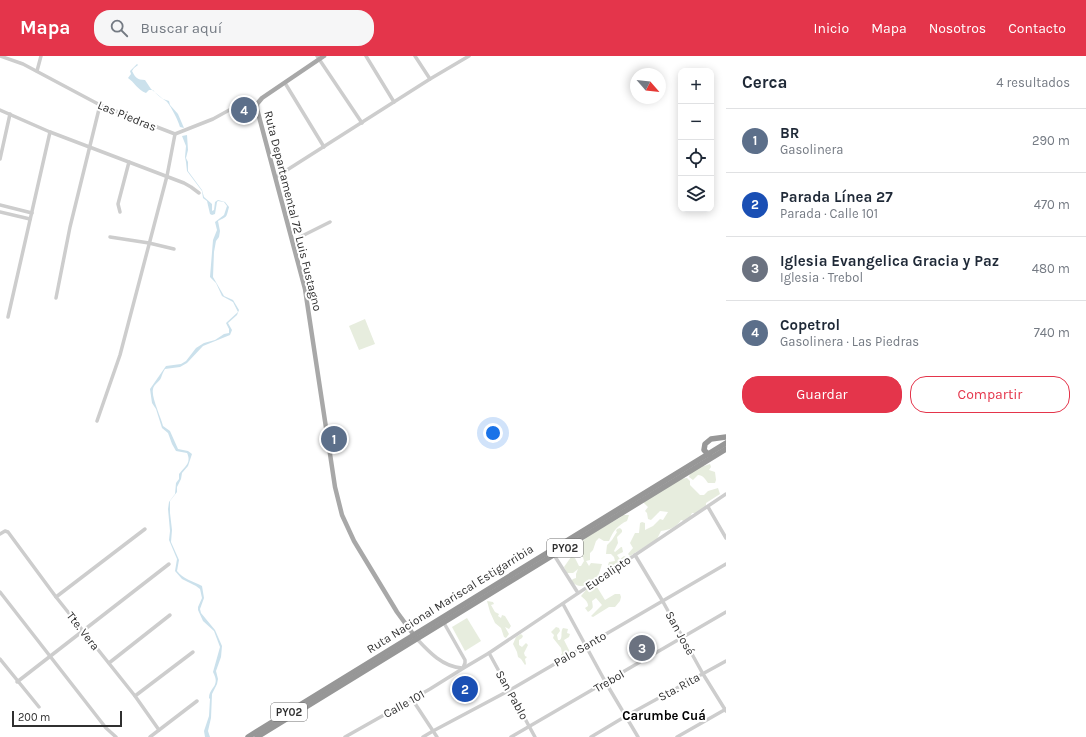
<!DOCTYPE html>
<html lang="es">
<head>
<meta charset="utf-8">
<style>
	:root { --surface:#fff; --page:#f6f6f7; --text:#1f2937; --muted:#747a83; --line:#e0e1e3; --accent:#e4354b }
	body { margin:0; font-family:Karla,sans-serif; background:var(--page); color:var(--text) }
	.controls { position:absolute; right:12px; top:12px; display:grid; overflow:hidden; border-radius:8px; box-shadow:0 2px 10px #0003 }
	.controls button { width:36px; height:36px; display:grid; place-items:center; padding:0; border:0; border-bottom:1px solid var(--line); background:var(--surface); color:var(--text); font:20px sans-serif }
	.compass { position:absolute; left:630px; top:12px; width:36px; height:36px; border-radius:50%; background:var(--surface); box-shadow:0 2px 10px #0003; rotate:118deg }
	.scale { position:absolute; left:12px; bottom:10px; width:110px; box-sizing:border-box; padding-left:4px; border:2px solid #303030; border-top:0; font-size:11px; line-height:14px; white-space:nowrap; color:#303030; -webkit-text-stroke:3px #fff; paint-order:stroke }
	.you { position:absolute; left:493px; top:377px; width:14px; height:14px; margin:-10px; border:3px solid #fff; border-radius:50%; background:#1a73e8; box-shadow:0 0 0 6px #1a73e833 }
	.badge { display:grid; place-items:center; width:26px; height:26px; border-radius:50%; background:var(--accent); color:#fff; font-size:13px; font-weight:700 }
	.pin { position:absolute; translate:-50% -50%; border:2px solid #fff; box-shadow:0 1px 4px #0006 }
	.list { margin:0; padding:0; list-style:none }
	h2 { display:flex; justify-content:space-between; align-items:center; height:52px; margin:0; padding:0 16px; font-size:17px }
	h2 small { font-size:13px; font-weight:400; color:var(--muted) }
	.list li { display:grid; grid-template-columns:26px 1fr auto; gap:12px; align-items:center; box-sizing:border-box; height:64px; padding:0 16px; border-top:1px solid var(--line) }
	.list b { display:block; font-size:15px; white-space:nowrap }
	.list p { margin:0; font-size:13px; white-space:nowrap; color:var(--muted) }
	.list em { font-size:13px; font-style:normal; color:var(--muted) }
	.actions { display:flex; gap:8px; padding:12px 16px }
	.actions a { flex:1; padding:9px 0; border:1px solid var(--accent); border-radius:16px; text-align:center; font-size:14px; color:var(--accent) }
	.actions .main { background:var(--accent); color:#fff }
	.icon { flex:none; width:22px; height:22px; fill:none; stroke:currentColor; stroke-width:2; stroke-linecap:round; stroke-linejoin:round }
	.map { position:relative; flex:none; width:726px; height:681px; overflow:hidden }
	header { display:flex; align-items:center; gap:24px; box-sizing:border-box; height:56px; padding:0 20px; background:var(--accent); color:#fff }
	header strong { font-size:19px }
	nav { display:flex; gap:22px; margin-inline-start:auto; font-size:14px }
	.search { width:280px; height:36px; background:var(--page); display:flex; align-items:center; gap:10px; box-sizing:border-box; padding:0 14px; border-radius:16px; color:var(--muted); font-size:15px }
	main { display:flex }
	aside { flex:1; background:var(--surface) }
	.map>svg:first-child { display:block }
	.green { fill:#e7edde }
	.water { fill:#cbe1ec }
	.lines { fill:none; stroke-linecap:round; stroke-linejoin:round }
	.minor { stroke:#cdcdcd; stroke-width:3.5 }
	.major { stroke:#a8a8a8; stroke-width:4.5 }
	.highway { stroke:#979797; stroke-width:5.5 }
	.labels { text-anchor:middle; stroke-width:4; stroke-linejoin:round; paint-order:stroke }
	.shield { fill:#fff; stroke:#6e6e6e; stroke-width:1 }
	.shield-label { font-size:11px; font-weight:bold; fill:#303030 }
	.street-label { font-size:12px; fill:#303030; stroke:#fff }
	.neighbourhood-label { font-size:13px; font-weight:bold; fill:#000; stroke:#fff }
</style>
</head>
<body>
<header>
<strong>Mapa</strong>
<div class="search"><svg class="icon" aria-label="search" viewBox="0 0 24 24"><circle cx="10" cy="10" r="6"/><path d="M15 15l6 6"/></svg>Buscar aquí</div>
<nav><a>Inicio</a><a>Mapa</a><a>Nosotros</a><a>Contacto</a></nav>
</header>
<main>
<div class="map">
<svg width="726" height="681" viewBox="0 0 726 681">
	<rect width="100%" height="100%" fill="#fff"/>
	<g class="green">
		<path d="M365,263L375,288L359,294L349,270Z"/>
		<path d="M710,408L711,411L709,414L715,416L716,424L715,427H708C705,423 703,419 698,419L693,424L689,421L690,418L701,409L704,410Z"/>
		<path d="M687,422L690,425V429L700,439H704L708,435L718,432L720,438L706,447V451L696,457H692L689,463L684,465L681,464C677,471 669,474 661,475L657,483L630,500L628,498L633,492L630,487L635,477H639L640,467L642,466L645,467V474L653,470L660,463L663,464L668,456L660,455L651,464L648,463L647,457L645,455L648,451L643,446L680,423Z"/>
		<path d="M623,459H629L627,465C618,469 613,475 609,485H604L599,482L596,485L593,494L590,497V504L586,505L589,510L591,507L602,508L597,524C588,529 579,534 571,525L573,523L576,522V518L578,513L573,517H567L564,511L571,501L575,502L579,510H581L584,505L583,501L579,499L572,500L569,494L585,483L586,481L621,461Z"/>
		<path d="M620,472L622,474V476L617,481L618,487L614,495L615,496L621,491H622L623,496L617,499L620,503L624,500L626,501V503L611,512L608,509L609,506L615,505L614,501L611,498H606L607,489L612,484L617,476L616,475L617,473Z"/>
		<path d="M592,529L597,531L605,544L615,538H620L621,541L620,545L615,551H609L593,561L591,560L602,549L596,542L592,545C593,552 594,552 588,556L585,552L588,550C588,545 585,544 581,540L586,534L591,533Z"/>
		<path d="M487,545L493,546L494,548L491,549L495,556L499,558L498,560L501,562L502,559L505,560L511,570L509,573L505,571L509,578L506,582L504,581L501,572L495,567L490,556Z"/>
		<path d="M467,562L481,585L465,595L452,571Z"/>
		<path d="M556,571L559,572L560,575L557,579L558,584H560C563,581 560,576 563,572L568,573L567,577L570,578L569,581L564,584L570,596H566V599L563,601L561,599L562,597L561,592L553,582L554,579L551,576Z"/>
		<path d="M521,578L523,580L522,582L519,584V589L522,591L526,587L528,589L524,597L525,600L527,601L525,603L526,608L525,609L521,603L518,601L517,596L513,588L516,581Z"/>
	</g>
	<g class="water">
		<path d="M137,8L138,9L134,12L132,15C135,21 137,24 145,24L151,33L163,43L169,45L170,49L178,58L184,72L180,71C179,66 170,48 166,45C161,42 157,39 153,34H149L146,37C138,34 134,26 128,22L131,18L130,15Z"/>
		<path d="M187,79L188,94L186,102L188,106V115L202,134L204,141L212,148V155L214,154L215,146L218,144L225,146L229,151C226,163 227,160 218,165L220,175L219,181L216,185L214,196L213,221L224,240L233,244L239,254L237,259L228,267L232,274L230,279L203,290L187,307L180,311L165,313C163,316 162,319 161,322C159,326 154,328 153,333C151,341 161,361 163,370L170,375L178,393L188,395L192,398L188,410L182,417L181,423L177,431V436L170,445V457L172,474L171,486L179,504L177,515C183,523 193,525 202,530L204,542L200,553L201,557L215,574L222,590L221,601L216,615L218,623L217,628L212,638L211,662L208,675L210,681H205L204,675L209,660L210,643L209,642L190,653L209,642C209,631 221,631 213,616L220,591L214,575L203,565L198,554V551L202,542L200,533L196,530L182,523L175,515L177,503L169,484L170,475L168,453L169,446L175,438L176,427L179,423V418C184,411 192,407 187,397L176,395L172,388L168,377L162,372L156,353L152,347L150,333L166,310L181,308L186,305L196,292L204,287L215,284L224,278L229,277V273L226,267L238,256L233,246L222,240L216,227L210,221L213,184L217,174L215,166L224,159L227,150L224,146L218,145L217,146L215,158L212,159L210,158L207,145L203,142L202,135L187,115L186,106L185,101L186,90L182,80Z"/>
	</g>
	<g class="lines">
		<g class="minor">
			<path d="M0,0L23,8L100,49L175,78L213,63L242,47L248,45L257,48"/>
			<path d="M317,0L362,67"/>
			<path d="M366,0L394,46"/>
			<path d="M415,0L430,23"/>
			<path d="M37,15L41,0"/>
			<path d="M285,27L324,91"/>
			<path d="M0,54L50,76L184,127L191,131L199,137"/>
			<path d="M0,103L10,58"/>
			<path d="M276,121L430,23L469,0"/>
			<path d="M0,149L32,157"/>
			<path d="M0,156L30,163"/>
			<path d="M120,156L118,148L129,106"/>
			<path d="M110,181L149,187L174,193"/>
			<path d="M292,185L330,166"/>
			<path d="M56,242L70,171L100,49"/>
			<path d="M8,261L50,76"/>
			<path d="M97,365L120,299L167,120L175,78"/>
			<path d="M708,451L726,482"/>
			<path d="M0,478L5,475L8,476L56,541L135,640L159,674"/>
			<path d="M554,499L578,537"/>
			<path d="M635,499L662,544L703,618L726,655"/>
			<path d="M0,536L106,672L116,681"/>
			<path d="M56,541L145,473"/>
			<path d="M563,548L606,627L638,681"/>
			<path d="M444,567L465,604V607L463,612"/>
			<path d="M417,583C429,596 443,611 462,612"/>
			<path d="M489,597L535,681"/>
			<path d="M0,603L39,651"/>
			<path d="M109,607L170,559"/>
			<path d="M17,626L169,508"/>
			<path d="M135,640L193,596"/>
			<path d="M412,643L437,681"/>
			<path d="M150,681L197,645"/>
			<path d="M345,681L430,633L462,613L489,597L726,438"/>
			<path d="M423,681L433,675L510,634L726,508"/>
			<path d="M511,681L726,556"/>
			<path d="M591,681L626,660L726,605"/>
			<path d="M677,681L726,653"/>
		</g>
		<path class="major" d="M324,0L262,42L257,48V53L305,233L335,431L342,459L354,485L397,556L416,582"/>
		<g class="highway">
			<path d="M709,399L704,394L705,388L711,383L726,381"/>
			<path d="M248,681L726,387"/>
			<path d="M257,681L726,393"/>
		</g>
	</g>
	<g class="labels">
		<g class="shield">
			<rect x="547" y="483" width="36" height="18" rx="3"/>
			<rect x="271" y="647" width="36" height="18" rx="3"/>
		</g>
		<g class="shield-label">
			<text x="565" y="496">PY02</text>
			<text x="289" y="660">PY02</text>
		</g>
		<g class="street-label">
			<text transform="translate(127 60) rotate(22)" y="4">Las Piedras</text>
			<text transform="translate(293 155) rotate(76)" y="4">Ruta Departamental 72 Luis Fustagno</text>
			<text transform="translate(608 517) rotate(-34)" y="4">Eucalipto</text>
			<text transform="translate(450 543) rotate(-32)" y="4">Ruta Nacional Mariscal Estigarribia</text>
			<text transform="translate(83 575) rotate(52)" y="4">Tte. Vera</text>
			<text transform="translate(680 577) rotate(61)" y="4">San José</text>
			<text transform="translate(580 593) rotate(-30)" y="4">Palo Santo</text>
			<text transform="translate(609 625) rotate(-30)" y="4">Trebol</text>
			<text transform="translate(679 631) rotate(-29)" y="4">Sta. Rita</text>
			<text transform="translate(512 639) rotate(61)" y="4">San Pablo</text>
			<text transform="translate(404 648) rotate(-29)" y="4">Calle 101</text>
		</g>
		<g class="neighbourhood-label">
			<text x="664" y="664">Carumbe Cuá</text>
		</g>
	</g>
</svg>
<div class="controls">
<button>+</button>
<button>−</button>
<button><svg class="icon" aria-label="locate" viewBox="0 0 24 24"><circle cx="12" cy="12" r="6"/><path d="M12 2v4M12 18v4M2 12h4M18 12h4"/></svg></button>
<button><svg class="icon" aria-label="layers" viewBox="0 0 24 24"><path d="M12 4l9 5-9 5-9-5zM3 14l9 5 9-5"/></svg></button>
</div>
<svg class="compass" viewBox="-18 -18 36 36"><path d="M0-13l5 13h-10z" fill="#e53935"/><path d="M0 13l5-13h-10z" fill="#747a83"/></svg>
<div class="scale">200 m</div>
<div class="you"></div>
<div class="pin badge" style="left:334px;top:383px;background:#5c6f8a">1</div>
<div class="pin badge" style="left:465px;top:633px;background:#1a4fb4">2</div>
<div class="pin badge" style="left:642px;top:592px;background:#6b7280">3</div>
<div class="pin badge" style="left:244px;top:54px;background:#5c6f8a">4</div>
</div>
<aside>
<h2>Cerca<small>4 resultados</small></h2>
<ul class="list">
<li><span class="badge" style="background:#5c6f8a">1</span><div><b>BR</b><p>Gasolinera</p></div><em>290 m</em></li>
<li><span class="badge" style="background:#1a4fb4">2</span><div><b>Parada Línea 27</b><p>Parada · Calle 101</p></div><em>470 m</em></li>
<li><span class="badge" style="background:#6b7280">3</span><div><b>Iglesia Evangelica Gracia y Paz</b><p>Iglesia · Trebol</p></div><em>480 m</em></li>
<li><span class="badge" style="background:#5c6f8a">4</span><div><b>Copetrol</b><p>Gasolinera · Las Piedras</p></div><em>740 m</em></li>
</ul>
<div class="actions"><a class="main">Guardar</a><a>Compartir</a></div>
</aside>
</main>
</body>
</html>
